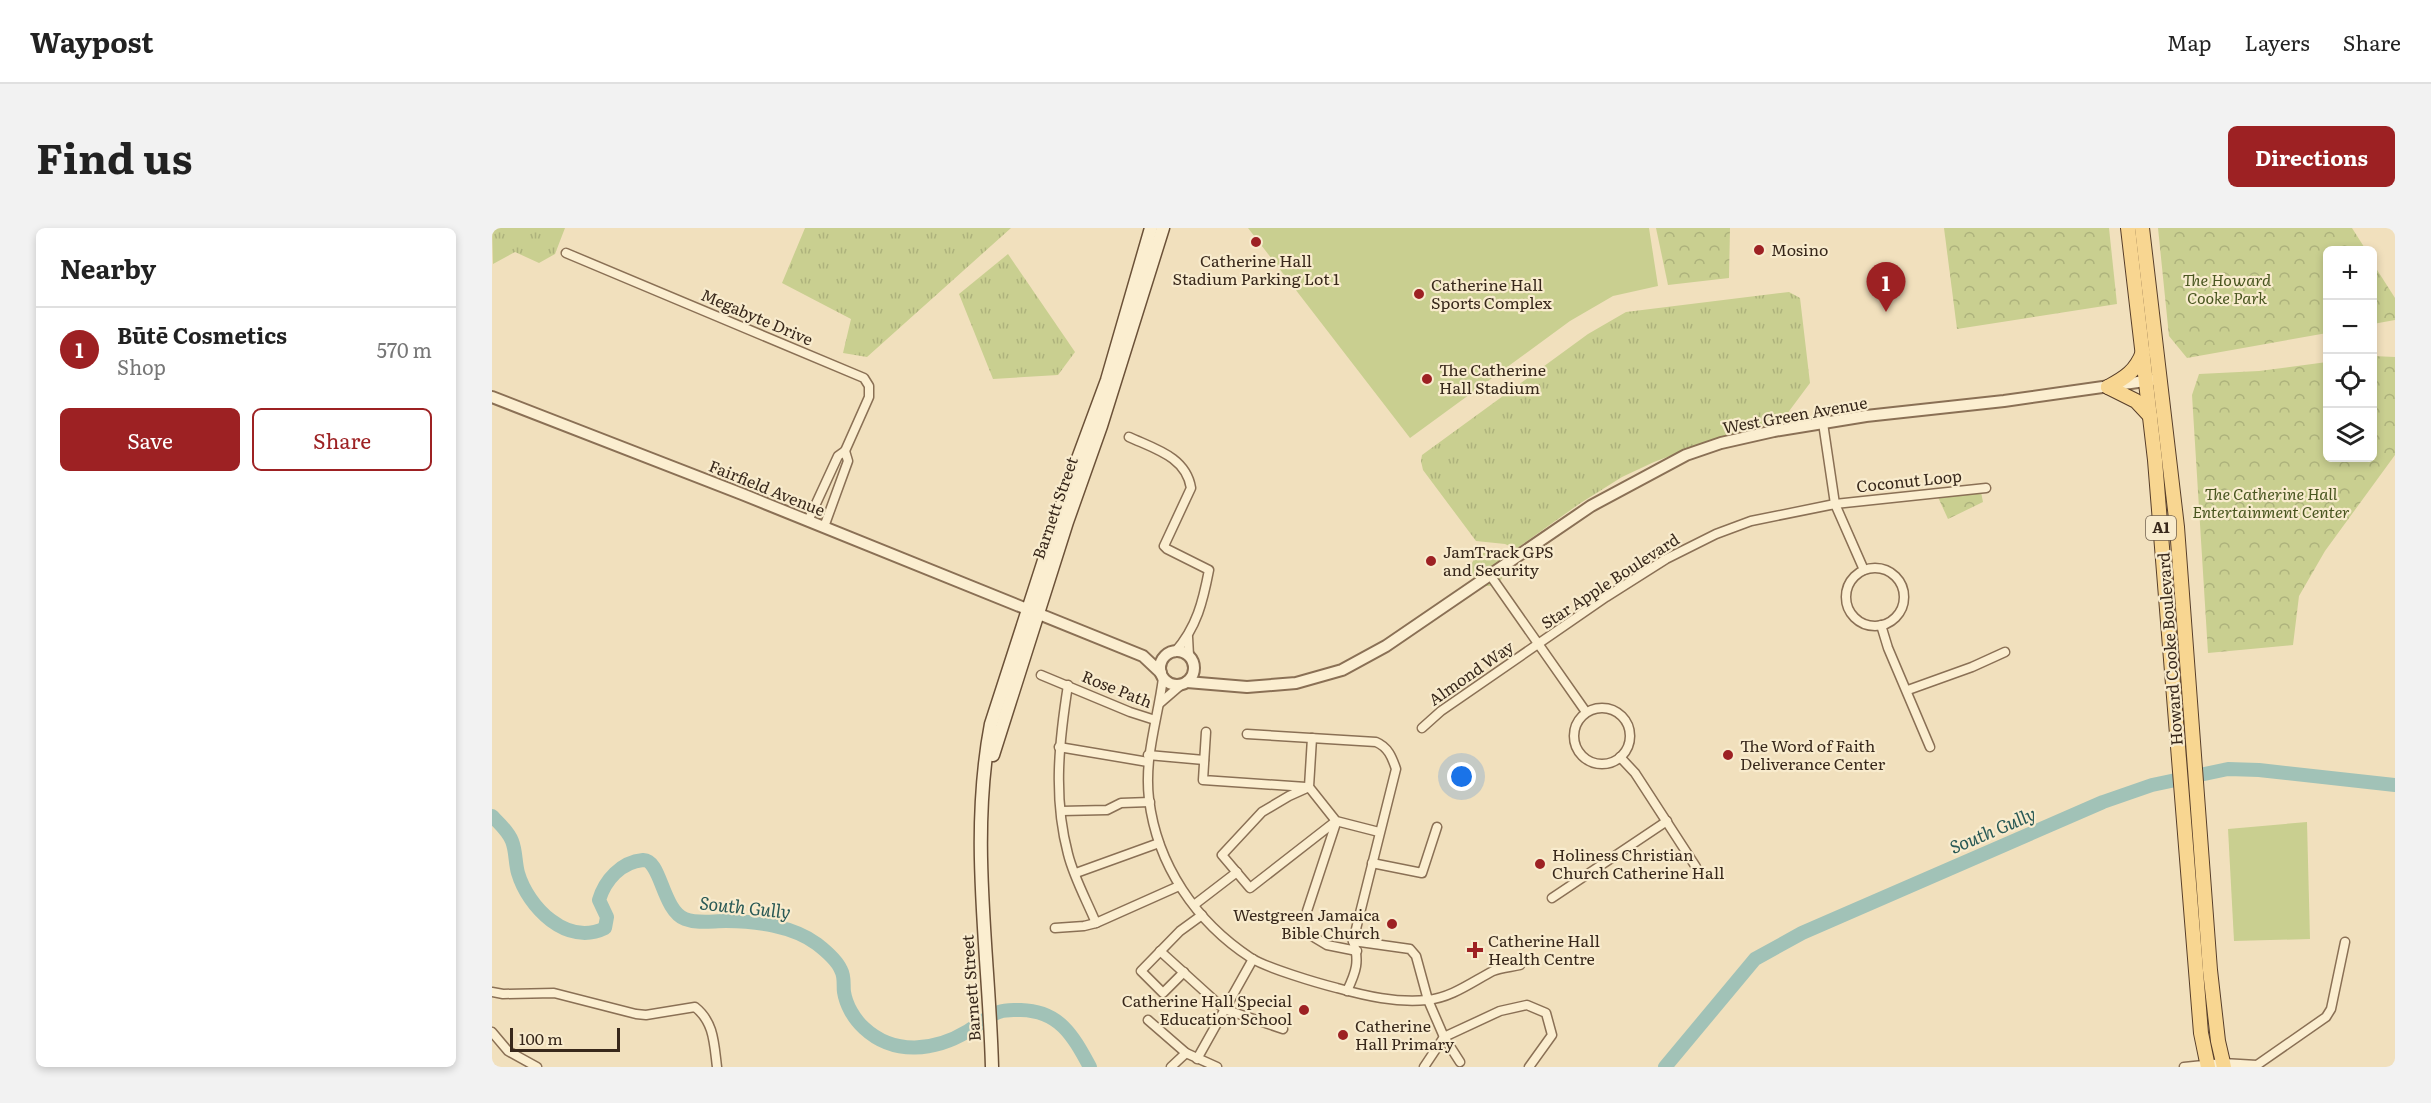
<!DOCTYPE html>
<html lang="en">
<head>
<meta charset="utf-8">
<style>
	:root { --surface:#fff; --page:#f2f2f2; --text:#222; --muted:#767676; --line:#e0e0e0; --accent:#9d2123 }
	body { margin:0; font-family:Literata,serif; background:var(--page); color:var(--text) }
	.controls { position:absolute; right:18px; top:18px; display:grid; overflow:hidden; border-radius:9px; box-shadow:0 3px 9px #0003 }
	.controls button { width:54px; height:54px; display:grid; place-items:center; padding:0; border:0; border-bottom:2px solid var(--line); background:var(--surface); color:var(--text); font:30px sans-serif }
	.scale { position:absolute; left:18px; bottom:15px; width:110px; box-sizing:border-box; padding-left:6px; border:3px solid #38281b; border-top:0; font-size:16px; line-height:21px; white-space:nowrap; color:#38281b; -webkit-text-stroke:4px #f8ebcd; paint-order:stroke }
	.you { position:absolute; left:970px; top:549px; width:21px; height:21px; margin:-15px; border:4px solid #fff; border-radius:50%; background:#1a73e8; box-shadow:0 0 0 9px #1a73e833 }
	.badge { display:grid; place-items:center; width:39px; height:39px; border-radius:50%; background:var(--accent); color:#fff; font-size:20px; font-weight:700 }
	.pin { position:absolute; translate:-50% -50px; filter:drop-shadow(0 2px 3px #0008) }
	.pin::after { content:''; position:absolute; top:32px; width:21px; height:18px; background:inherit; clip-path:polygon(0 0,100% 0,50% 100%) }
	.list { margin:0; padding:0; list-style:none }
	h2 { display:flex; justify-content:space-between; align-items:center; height:78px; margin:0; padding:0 24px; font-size:26px }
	h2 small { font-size:20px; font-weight:400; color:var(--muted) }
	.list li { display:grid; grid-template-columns:39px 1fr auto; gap:18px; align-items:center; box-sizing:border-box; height:84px; padding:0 24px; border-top:2px solid var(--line) }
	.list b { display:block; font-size:22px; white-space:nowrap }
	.list p { margin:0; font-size:20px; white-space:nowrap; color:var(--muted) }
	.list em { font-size:20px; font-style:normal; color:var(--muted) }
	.actions { display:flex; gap:12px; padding:18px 24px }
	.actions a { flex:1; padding:14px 0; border:2px solid var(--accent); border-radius:9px; text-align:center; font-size:21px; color:var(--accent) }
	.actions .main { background:var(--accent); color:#fff }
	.icon { flex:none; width:33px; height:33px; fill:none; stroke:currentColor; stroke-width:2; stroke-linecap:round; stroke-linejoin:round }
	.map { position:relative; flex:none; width:1903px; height:839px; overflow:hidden; border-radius:9px }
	header { display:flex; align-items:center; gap:36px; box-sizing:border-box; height:84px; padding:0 30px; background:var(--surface); border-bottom:2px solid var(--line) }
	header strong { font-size:28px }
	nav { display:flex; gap:33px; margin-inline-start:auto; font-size:21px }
	.intro { display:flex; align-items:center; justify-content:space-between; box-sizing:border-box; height:144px; padding:0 36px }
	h1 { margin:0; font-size:42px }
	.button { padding:15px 27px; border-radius:9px; background:var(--accent); color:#fff; font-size:21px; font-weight:700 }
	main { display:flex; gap:36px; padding:0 36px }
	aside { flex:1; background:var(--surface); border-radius:9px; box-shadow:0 3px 9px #0003 }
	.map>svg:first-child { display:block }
	.grass { fill:url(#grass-tufts) }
	.park { fill:url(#park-crowns) }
	.garden { fill:#c9cf90 }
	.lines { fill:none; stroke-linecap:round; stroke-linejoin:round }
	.river { stroke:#a1c2b7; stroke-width:14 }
	.minor-casing { stroke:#8a7055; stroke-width:11 }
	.tertiary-casing { stroke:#8a7055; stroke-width:14 }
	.secondary-casing { stroke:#6b5138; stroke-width:15 }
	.primary-casing { stroke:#573e2a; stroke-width:16 }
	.minor { stroke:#fbeed0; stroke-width:8 }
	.tertiary { stroke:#fbeed0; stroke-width:10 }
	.secondary { stroke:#fbeed0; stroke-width:12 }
	.primary { stroke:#f8d691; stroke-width:14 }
	.poi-dot { fill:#9d2123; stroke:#f8ebcd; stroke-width:2 }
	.labels { text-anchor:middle; stroke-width:4.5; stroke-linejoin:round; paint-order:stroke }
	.shield { fill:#f8ebcd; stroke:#726250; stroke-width:1.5 }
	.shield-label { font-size:15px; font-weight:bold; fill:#38281b }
	.poi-label { font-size:16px; fill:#38281b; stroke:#f8ebcd; text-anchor:start }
	.park-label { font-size:16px; font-style:italic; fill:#495620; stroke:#f8ebcd }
	.street-label { font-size:16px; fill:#38281b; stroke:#f8ebcd }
	.water-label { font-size:18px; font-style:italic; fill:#295955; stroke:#f8ebcd }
</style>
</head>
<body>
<header>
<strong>Waypost</strong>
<nav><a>Map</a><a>Layers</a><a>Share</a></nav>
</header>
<div class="intro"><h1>Find us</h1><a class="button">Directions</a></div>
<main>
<aside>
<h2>Nearby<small></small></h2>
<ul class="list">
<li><span class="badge">1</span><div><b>Būtē Cosmetics</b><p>Shop</p></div><em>570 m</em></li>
</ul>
<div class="actions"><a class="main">Save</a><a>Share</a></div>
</aside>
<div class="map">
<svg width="1903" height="839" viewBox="0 0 1903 839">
	<defs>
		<pattern id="grass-tufts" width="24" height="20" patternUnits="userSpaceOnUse" patternTransform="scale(1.5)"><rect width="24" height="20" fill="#c9cf90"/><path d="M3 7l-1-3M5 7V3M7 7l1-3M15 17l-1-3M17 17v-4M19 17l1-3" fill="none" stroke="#adb27c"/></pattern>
		<pattern id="park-crowns" width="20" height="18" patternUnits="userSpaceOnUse" patternTransform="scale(1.5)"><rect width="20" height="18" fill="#c9cf90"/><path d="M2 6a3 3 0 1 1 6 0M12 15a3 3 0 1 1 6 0" fill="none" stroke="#adb27c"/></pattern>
	</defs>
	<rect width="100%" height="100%" fill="#f1e0bd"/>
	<g class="grass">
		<path d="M0,0H73L63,26L47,35L23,24L1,36Z"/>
		<path d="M313,0H519L375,129L351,125L359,91L290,55Z"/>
		<path d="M516,26L583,124L566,147L501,151L467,66Z"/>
		<path d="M1297,64L1308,70L1318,155L1289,194L1228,209L1162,234L1130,249L1087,276L1024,321L1013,316L984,313L931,242L929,233L930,227L1096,106L1134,84Z"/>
		<circle cx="996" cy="341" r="17"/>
	</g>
	<g class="park">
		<path d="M1164,0H1238L1237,50L1176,57Z"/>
		<path d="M1452,0H1617L1625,76L1465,101Z"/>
		<path d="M1666,0H1860L1874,22H1836L1835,105L1695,130L1677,108Z"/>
		<path d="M1880,34L1903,70V92L1881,96Z"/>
		<path d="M1881,128L1903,129V227L1833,323L1807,368L1801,417L1716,425L1700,167L1707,146L1767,143L1835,134L1836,230H1880Z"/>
		<path d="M1489,264L1491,274L1456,291L1445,267Z"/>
	</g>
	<g class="garden">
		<path d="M756,0H1157L1166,58L1121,68L1078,93L918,210Z"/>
		<path d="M1815,594L1818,711L1742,713L1736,601Z"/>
	</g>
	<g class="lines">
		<g class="river">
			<path d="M0,588C7,595 16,603 20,613C24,623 23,634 26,645C36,679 75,719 113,700L115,689L107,672C113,652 129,634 151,632C169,631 170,682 193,691C206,696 220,693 234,693C263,693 301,698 325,716C334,723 345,732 349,742C353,749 351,757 352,764C354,777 362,791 372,800C402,828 443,823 476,803C486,797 496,788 507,784C514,781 522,782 529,782C568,783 581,808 598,839"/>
			<path d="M1173,839L1263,731L1310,705L1611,574L1660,557L1736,541L1767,542L1903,557"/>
		</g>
		<defs>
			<g id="minor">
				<path d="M74,25L372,150L377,158V169L353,223L346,228L316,293"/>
				<path d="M1331,195L1343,276L1372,342"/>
				<path d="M637,209C663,221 694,229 699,260L672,318L675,321L717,342C711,373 705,399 683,424"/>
				<path d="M332,299L356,233L353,223"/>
				<circle cx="1383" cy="369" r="29"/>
				<path d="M998,347L1094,484"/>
				<path d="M1389,397L1396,420L1438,519"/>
				<path d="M696,409L697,428"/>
				<path d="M549,447L638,484L663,492"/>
				<path d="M671,450C666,491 652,528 657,571C665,637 704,694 759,730C775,740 825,755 845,760C874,768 904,775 935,772C959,770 980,754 1001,743C1008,740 1019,739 1028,737"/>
				<path d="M576,457C567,514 561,570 576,626C582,650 595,673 604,695"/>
				<path d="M1416,462L1480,439L1513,424"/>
				<path d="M668,475L690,456"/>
				<circle cx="1110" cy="508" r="28"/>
				<path d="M930,500L949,483L1114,369L1174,331L1224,306L1259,293L1343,276L1494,260"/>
				<path d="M714,504L711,552L814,559"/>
				<path d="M755,506L884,514C896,519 900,529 904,541L861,713C868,733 864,744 855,763"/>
				<path d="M820,510L817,559L844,593L887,604"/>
				<path d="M567,519L656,534"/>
				<path d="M656,527L712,532"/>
				<path d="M1128,529L1143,545L1204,639"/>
				<path d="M817,559L797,568L770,584L730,627L758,660L844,593"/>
				<path d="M569,583L615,582L629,575L658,574"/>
				<path d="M880,635L930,645L945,599"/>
				<path d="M584,645L667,615"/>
				<path d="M1060,670L1175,593"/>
				<path d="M702,677L745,644"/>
				<path d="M815,683L844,595"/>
				<path d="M563,700L592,698L604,695L687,658"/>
				<path d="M820,708L835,717L865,723"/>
				<path d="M861,713L918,721L924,728L936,772L952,809L1008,783L1035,777L1054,785L1060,807L1037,839"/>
				<path d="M668,723L732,781L791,801"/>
				<path d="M692,744L671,765L649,743L688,703L710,687"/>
				<path d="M0,764L11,766L62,765L144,786L154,787L203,779C222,794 222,815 225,839"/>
				<path d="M656,792L694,825L725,839"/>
				<path d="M0,804L16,823L45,839"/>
				<path d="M705,831L761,731"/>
				<path d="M679,839L694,825"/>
				<path d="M932,839L952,809L968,834"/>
				<path d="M1692,839L1731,835L1765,837L1834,789L1839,781L1853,714"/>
			</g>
			<g id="tertiary">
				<path d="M0,169L250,266L651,428L669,445"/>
				<circle cx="685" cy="440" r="17"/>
				<path d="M695,454L755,459L804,455L850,442L894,418L1099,278L1194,227L1229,215L1282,203L1374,188L1512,173L1660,152"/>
			</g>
			<g id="secondary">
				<path d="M501,527L575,294L609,198L671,0"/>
				<path d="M500,839C497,723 477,611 499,496L578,252L615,152L659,0"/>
			</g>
			<g id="primary">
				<path d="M1636,0L1663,232L1709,805L1716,839"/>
				<path d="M1650,0L1685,299L1718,742L1726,813L1732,839"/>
				<path d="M1616,159C1633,150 1644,143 1651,124"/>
				<path d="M1616,159L1644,173L1658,188"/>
			</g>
		</defs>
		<use href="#minor" class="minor-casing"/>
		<use href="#tertiary" class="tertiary-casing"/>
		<use href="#secondary" class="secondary-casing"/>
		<use href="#primary" class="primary-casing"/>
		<use href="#minor" class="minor"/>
		<use href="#tertiary" class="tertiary"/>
		<use href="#secondary" class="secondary"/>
		<use href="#primary" class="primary"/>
	</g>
	<g class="poi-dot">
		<circle cx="764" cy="14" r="6"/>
		<circle cx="1267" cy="22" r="6"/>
		<circle cx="927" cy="66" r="6"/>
		<circle cx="935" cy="151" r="6"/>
		<circle cx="939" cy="333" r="6"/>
		<circle cx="1236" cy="527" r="6"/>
		<circle cx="1048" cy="636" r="6"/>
		<circle cx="900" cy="696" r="6"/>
		<path d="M980 713h6v6h6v6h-6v6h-6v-6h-6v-6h6z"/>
		<circle cx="812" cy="782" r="6"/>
		<circle cx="851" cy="807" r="6"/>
	</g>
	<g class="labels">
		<rect class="shield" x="1654" y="288" width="30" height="24" rx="4.5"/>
		<g class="shield-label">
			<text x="1669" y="305">A1</text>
		</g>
		<g class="poi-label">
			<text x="1279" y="28">Mosino</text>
			<text x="764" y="39" text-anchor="middle">Catherine Hall<tspan x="764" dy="18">Stadium Parking Lot 1</tspan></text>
			<text x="939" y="63">Catherine Hall<tspan x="939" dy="18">Sports Complex</tspan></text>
			<text x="947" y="148">The Catherine<tspan x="947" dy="18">Hall Stadium</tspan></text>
			<text x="951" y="330">JamTrack GPS<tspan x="951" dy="18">and Security</tspan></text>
			<text x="1248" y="524">The Word of Faith<tspan x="1248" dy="18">Deliverance Center</tspan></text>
			<text x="1060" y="633">Holiness Christian<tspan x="1060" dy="18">Church Catherine Hall</tspan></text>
			<text x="888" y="693" text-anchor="end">Westgreen Jamaica<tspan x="888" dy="18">Bible Church</tspan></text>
			<text x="996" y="719">Catherine Hall<tspan x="996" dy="18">Health Centre</tspan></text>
			<text x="800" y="779" text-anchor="end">Catherine Hall Special<tspan x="800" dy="18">Education School</tspan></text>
			<text x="863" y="804">Catherine<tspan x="863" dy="18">Hall Primary</tspan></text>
		</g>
		<g class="park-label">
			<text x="1735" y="58">The Howard<tspan x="1735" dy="18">Cooke Park</tspan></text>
			<text x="1779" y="272">The Catherine Hall<tspan x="1779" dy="18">Entertainment Center</tspan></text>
		</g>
		<g class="street-label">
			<text transform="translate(265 89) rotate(23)" y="6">Megabyte Drive</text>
			<text transform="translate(1303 187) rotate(-10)" y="6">West Green Avenue</text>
			<text transform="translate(1417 253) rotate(-6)" y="6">Coconut Loop</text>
			<text transform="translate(275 260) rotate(22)" y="6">Fairfield Avenue</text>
			<text transform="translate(563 280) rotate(-71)" y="6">Barnett Street</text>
			<text transform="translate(1118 353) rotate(-33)" y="6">Star Apple Boulevard</text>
			<text transform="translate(1678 421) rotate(-94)" y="6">Howard Cooke Boulevard</text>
			<text transform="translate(979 445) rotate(-35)" y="6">Almond Way</text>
			<text transform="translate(625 461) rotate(22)" y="6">Rose Path</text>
			<text transform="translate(479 760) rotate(-94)" y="6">Barnett Street</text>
		</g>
		<g class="water-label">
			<text transform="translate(1501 603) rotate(-23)" y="6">South Gully</text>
			<text transform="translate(253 680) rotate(6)" y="6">South Gully</text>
		</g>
	</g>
</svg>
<div class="controls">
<button>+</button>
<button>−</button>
<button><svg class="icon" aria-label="locate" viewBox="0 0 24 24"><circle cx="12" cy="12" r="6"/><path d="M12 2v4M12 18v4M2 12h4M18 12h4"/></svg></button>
<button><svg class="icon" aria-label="layers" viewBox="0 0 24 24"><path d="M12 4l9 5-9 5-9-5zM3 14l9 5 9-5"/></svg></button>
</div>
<div class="scale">100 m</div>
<div class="you"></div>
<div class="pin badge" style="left:1394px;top:84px">1</div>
</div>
</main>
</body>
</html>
